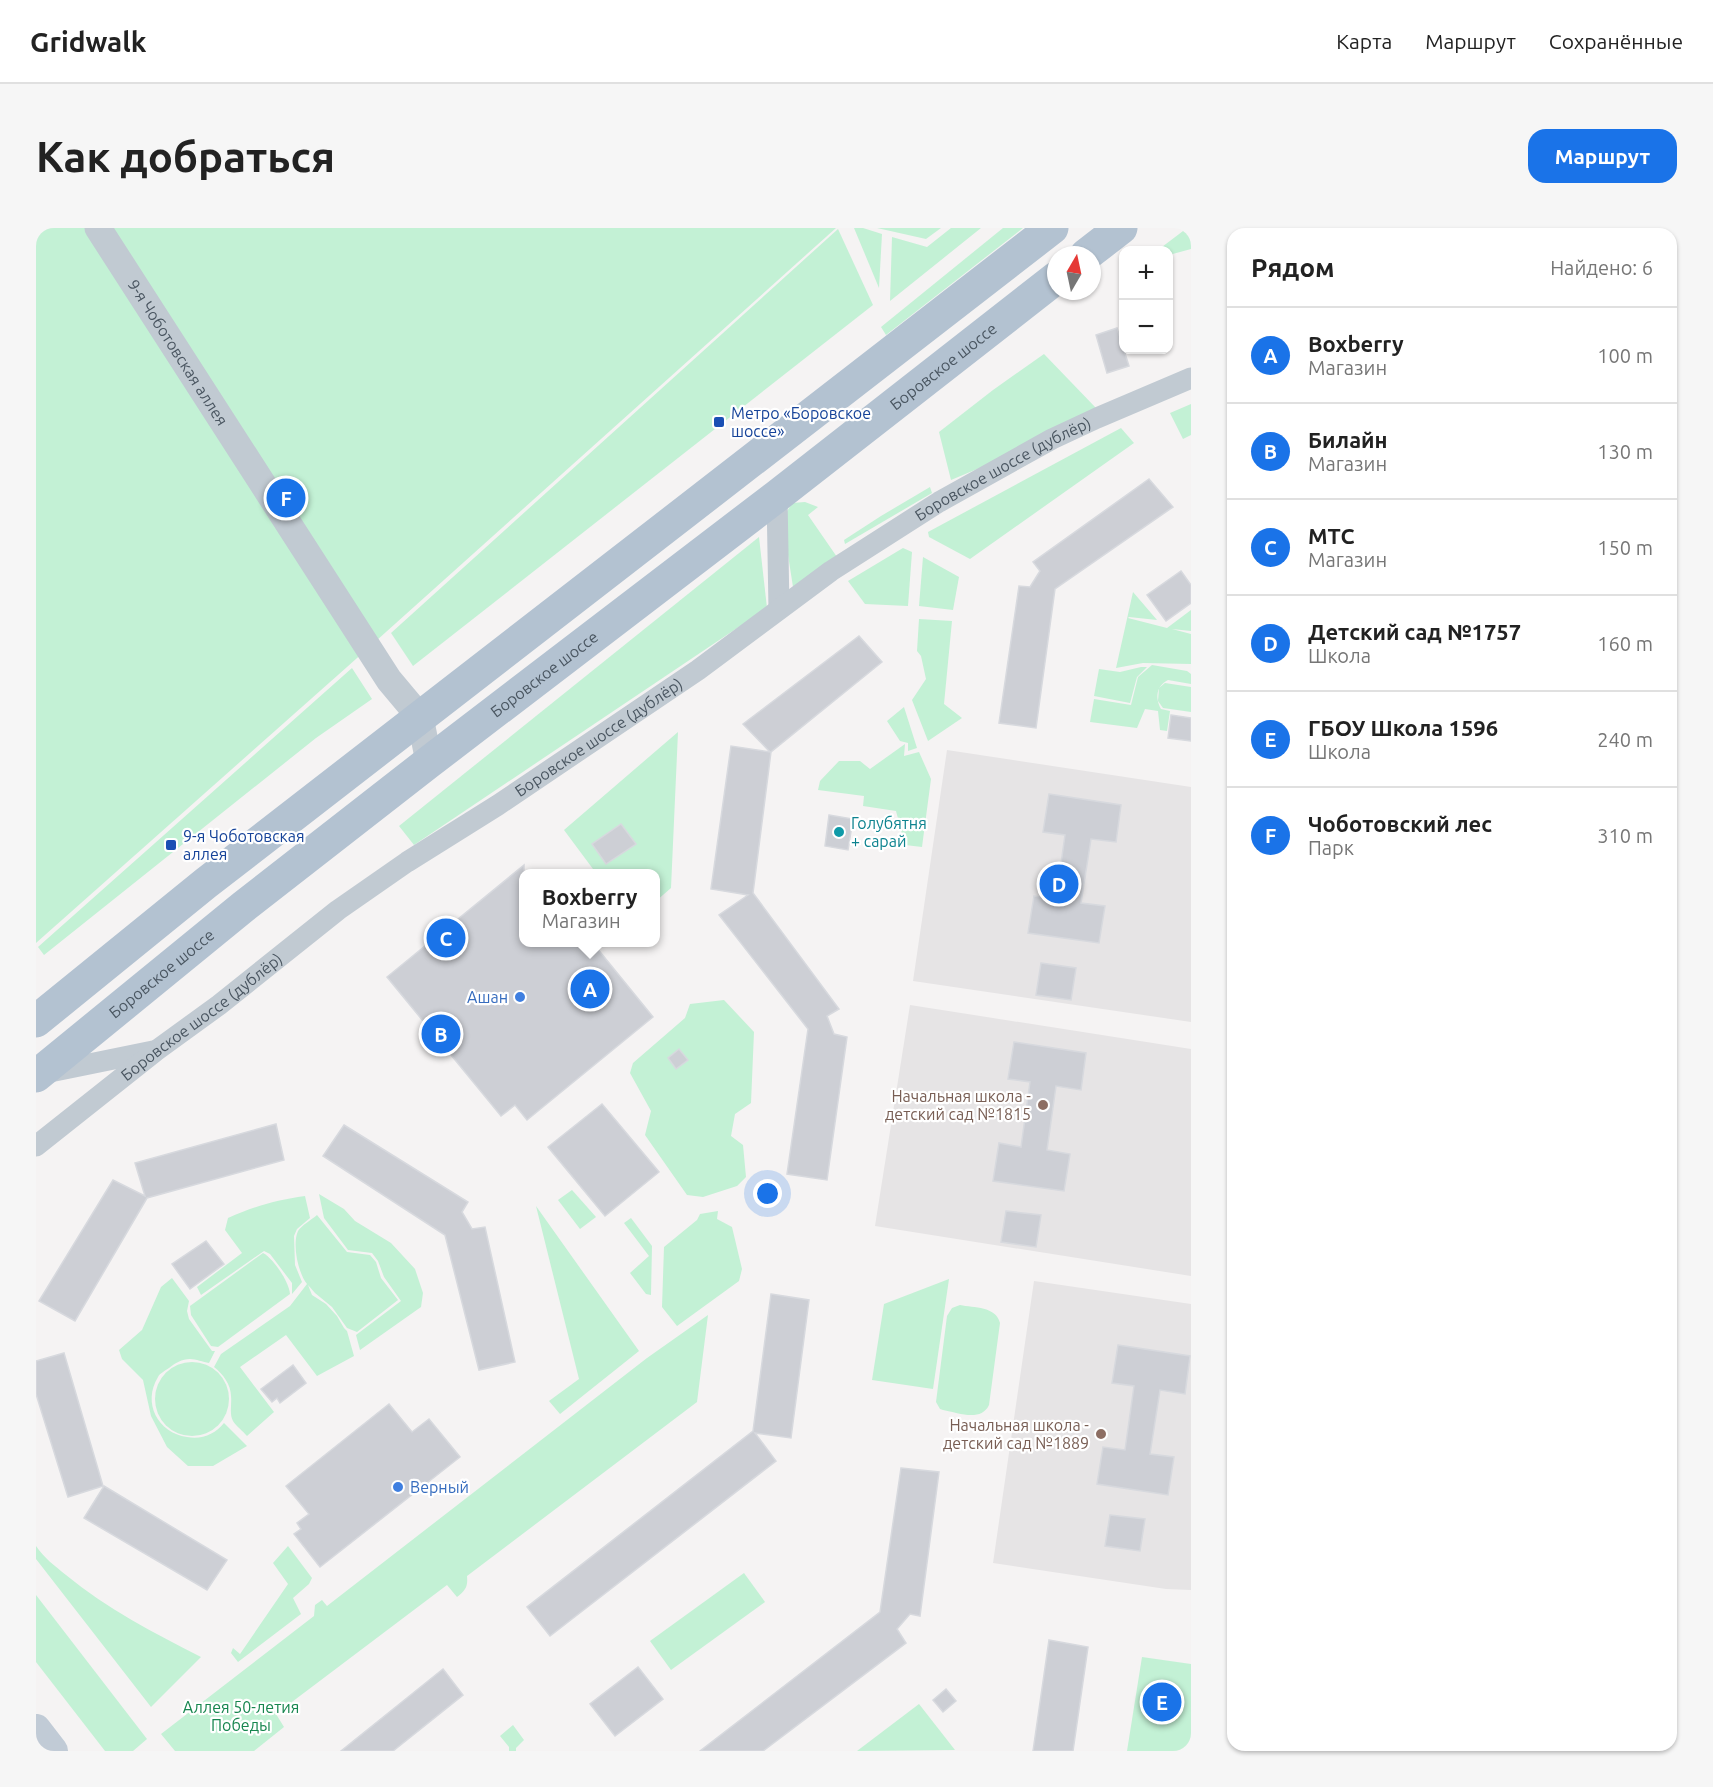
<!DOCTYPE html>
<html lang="ru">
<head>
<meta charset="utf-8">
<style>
	:root { --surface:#fff; --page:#f6f6f6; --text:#222; --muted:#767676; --line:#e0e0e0; --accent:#1a73e8 }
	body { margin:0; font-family:Ubuntu,sans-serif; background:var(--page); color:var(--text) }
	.controls { position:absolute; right:18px; top:18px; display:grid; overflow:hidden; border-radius:12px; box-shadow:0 2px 4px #0004 }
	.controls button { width:54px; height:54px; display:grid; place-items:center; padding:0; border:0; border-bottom:2px solid var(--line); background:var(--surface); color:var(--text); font:30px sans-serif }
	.compass { position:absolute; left:1011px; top:18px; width:54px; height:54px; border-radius:50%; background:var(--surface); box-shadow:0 2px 4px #0004; rotate:9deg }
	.you { position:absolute; left:732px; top:966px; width:21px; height:21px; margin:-15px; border:4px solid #fff; border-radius:50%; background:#1a73e8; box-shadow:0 0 0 9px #1a73e833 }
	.badge { display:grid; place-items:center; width:39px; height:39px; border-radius:50%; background:var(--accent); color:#fff; font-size:20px; font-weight:700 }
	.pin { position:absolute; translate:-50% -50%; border:3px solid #fff; box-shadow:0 2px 6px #0006 }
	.popup { position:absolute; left:483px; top:641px; width:141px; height:78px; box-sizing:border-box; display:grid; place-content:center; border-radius:12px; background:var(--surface); filter:drop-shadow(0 2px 4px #0005); font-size:20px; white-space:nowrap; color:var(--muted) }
	.popup b { font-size:22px; color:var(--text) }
	.popup::after { content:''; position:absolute; left:50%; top:100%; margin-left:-12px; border:12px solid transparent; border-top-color:var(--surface) }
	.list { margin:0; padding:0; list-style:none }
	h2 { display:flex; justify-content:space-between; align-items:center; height:78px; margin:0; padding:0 24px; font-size:26px }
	h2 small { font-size:20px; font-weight:400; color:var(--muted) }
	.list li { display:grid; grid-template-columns:39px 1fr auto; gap:18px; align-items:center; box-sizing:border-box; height:96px; padding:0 24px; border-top:2px solid var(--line) }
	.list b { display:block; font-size:22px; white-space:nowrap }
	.list p { margin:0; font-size:20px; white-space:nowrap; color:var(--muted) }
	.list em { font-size:20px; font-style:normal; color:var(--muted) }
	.map { position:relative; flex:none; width:1155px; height:1523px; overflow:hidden; border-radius:18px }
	header { display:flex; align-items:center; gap:36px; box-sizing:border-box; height:84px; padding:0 30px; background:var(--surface); border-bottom:2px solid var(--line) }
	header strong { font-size:28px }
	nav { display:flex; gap:33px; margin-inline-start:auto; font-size:21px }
	.intro { display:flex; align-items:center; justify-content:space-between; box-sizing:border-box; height:144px; padding:0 36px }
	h1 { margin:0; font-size:42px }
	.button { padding:15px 27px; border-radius:18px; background:var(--accent); color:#fff; font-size:21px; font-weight:700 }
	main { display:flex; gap:36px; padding:0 36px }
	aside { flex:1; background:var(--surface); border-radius:18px; box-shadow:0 2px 4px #0004 }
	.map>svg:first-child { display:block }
	.education { fill:#e6e4e5 }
	.green { fill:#c3f1d5 }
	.building { fill:#cdcfd5; stroke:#d7d9de; stroke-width:1.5 }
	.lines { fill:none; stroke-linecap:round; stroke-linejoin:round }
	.minor { stroke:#c1cad2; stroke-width:21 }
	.tertiary { stroke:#c1cad2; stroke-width:27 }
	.secondary { stroke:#c1cbd6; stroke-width:30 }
	.primary { stroke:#b3c2d1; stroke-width:33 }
	.transit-dot { fill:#1a4fb4; stroke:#fff; stroke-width:2 }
	.culture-dot { fill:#0f9aa8; stroke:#fff; stroke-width:2 }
	.shop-dot { fill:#3f7fe0; stroke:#fff; stroke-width:2 }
	.education-dot { fill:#8d6e63; stroke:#fff; stroke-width:2 }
	.labels { text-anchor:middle; stroke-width:4.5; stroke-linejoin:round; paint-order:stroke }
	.street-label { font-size:16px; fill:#4a5661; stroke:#fff }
	.transit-label { font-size:16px; fill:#164399; stroke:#fff; text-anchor:start }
	.culture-label { font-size:16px; fill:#0d838f; stroke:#fff; text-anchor:start }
	.shop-label { font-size:16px; fill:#366cbe; stroke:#fff; text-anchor:end }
	.education-label { font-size:16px; fill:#785e54; stroke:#fff; text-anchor:end }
	.park-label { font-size:16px; fill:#17864f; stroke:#fff }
</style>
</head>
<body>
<header>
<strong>Gridwalk</strong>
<nav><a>Карта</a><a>Маршрут</a><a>Сохранённые</a></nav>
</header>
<div class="intro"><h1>Как добраться</h1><a class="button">Маршрут</a></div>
<main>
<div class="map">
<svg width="1155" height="1523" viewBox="0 0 1155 1523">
	<rect width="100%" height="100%" fill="#f5f3f3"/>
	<g class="education">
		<path d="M911,522L1155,559V794L877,753Z"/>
		<path d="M874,777L1155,821V1048L839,998Z"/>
		<path d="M998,1053L1155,1076V1362L1130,1361L957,1335Z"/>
	</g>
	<g class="green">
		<path d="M0,0H800L311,439L0,715Z"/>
		<path d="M818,0H827L846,6L843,60Z"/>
		<path d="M841,0H905L890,11Z"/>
		<path d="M915,0H945L854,73L856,9L891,19Z"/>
		<path d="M967,0H987L850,107L845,99Z"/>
		<path d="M1151,0H1155V21L1133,27L1132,22H1122Z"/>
		<path d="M802,1L837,77L377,438L355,405Z"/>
		<path d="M1008,126L1060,180L946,239L915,252L903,204L957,162Z"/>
		<path d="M1155,176V207L1147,211L1134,185Z"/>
		<path d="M1085,200L1098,215L934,331L893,309L892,304Z"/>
		<path d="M894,259L896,265L809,316L808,312L845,288Z"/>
		<path d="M769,274L782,279L772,287L801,329L757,359L747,295L750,285L756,275Z"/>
		<path d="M723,309L731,380L378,617L363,598Z"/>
		<path d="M867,320L876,324L872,378L829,376L812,353Z"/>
		<path d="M887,329L923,349L917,382L883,378Z"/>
		<path d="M1097,364L1121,392L1093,389L1092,390L1131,400L1155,382V403L1136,401L1155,406V436L1107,435L1080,440Z"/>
		<path d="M883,391L916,393L908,476L926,490L892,513L876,472L890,451L885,428L881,423Z"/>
		<path d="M1116,437L1151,443L1155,446V456L1132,452C1120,458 1119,470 1125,481L1134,483L1131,503L1124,502L1122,483L1109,481L1101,500L1054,494L1058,471L1095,477L1102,449Z"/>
		<path d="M1105,439H1111L1101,449L1094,475L1058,468L1063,441L1084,444Z"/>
		<path d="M316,440L336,471L280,510L8,727L2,719Z"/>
		<path d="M1129,455L1155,459V484L1127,480L1122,473L1123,460Z"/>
		<path d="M868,479L881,520L872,523V515L864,513L851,493Z"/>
		<path d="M642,504L635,660L620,673V646L560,645L528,602Z"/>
		<path d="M869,516L868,528L883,524L895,551L886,619L869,617L860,583L827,578L828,568L782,562L784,553L803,533H824L834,541Z"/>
		<path d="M688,772L718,804L715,875L699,886L695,908L707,917L710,949L701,958L667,969L651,967L609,907L615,883L594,845L597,835L649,790L654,776Z"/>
		<path d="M536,962L560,989L544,1001L522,972Z"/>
		<path d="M283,966L308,981L319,993L355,1015L379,1041L387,1065L385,1079L324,1122L320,1107L365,1073L348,1049L342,1033L336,1025L312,1022L288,990Z"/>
		<path d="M269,968L274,990L261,1001L258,1008L259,1037L266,1054L256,1066V1055L234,1026L228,1023L165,1067L161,1059L206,1025L189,1002L192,990C219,978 240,972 269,968Z"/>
		<path d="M500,978L603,1123L524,1186L513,1173L543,1151Z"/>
		<path d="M682,983L681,991L696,999L706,1041L703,1053L641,1098L626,1079L628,1019L661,992L664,986Z"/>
		<path d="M281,987L311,1024L334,1027L340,1034L345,1050L362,1072L321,1104L311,1100L296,1079L279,1065L272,1057L276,1067L290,1076L301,1088L308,1100L311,1103L318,1128L281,1148L250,1107L204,1139L238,1184L211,1208C207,1203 200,1198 197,1193C193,1186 196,1176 195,1168C195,1157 187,1146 178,1139L185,1126L254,1078L271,1056C262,1045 256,1016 262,1003C266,997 275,992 281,987Z"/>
		<path d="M595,990L616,1018L615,1067L610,1066L594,1045L613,1028L588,995Z"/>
		<path d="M227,1025C238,1031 253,1054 254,1066L182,1119L175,1118L155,1087L154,1078Z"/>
		<path d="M136,1050L153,1073L151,1083L153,1091L176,1123H179L173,1135C167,1134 160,1131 154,1131C146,1131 139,1135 133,1140C129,1143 124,1145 122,1149C106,1175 122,1205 151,1209C166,1212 179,1206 188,1195L211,1218L177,1238H152L131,1219L115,1188L107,1152L86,1131L83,1122L106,1102L125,1059Z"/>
		<path d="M913,1051L897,1161L836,1152L848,1076Z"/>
		<path d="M924,1077C938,1080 960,1078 964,1095L953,1177C945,1194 923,1185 907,1182L904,1181L900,1174L911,1088L916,1080Z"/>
		<path d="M672,1087L661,1174L431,1348C432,1358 430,1362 421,1369L411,1357L240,1486L248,1499L218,1523H139L125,1506L278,1388L279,1377L286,1372L291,1378L611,1130Z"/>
		<circle cx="156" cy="1171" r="37"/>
		<path d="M0,1318C8,1330 19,1338 30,1347C71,1381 118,1405 165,1429L115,1479L0,1331Z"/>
		<path d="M252,1318L276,1350L273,1356L257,1370L265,1386L202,1434L195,1425L197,1420L204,1426L252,1356L237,1335Z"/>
		<path d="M708,1345L729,1374L635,1442L614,1413Z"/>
		<path d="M0,1367L111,1511L97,1523H69L0,1434Z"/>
		<path d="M1106,1429L1155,1436V1523H1091Z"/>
		<path d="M883,1476L919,1522L821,1523Z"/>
		<path d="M477,1497L488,1512L480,1520V1523H473V1519L464,1508Z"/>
	</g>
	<g class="building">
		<path d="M1081,100L1093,138L1071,145L1060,107Z"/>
		<path d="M1113,251L1137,279L1019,361L1000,500L963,495L983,358L994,359L1004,343L997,334Z"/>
		<path d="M1145,343L1155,357V375L1130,393L1111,367Z"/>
		<path d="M823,408L846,434L735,524L717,665L803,781L791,788L798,806L811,809L791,952L751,946L772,801L683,687L712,667L675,661L695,518L734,524L707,496Z"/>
		<path d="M1135,487L1155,490V513L1132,510Z"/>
		<path d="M1013,566L1085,577L1080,614L1055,611L1045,675L1069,678L1063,715L992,705L998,668L1020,671L1029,607L1007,604Z"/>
		<path d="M793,587L817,591L812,622L789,618Z"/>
		<path d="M585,596L600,616L570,636L556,616Z"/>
		<path d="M488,637V714H556L617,789L491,892L479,877L465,888L351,749Z"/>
		<path d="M1005,735L1040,740L1035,772L1000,767Z"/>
		<path d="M978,814L1050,825L1045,862L1020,858L1011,922L1034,926L1028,963L957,953L963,915L985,919L994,854L972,851Z"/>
		<path d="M643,821L652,832L640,841L632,830Z"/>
		<path d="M566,876L623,944L569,988L512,919Z"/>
		<path d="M240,896L248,932L111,970L39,1093L3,1073L77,952L109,968L99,935Z"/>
		<path d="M308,897L432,974L426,984L436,1001L449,999L479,1134L443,1142L409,1007L287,928Z"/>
		<path d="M970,983L1005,987L1000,1019L965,1014Z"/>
		<path d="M170,1013L188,1036L154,1061L136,1036Z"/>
		<path d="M735,1066L773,1072L755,1210L719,1205L740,1233L514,1408L491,1379L717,1203Z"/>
		<path d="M1082,1117L1154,1128L1149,1166L1124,1162L1114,1226L1138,1229L1132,1267L1061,1256L1067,1219L1089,1222L1098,1158L1076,1155Z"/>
		<path d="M28,1125L67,1258L32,1269L0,1166V1133Z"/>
		<path d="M257,1137L270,1155L244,1175L241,1170L236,1174L225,1161Z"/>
		<path d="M353,1176L376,1204L393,1191L424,1229L284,1339L258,1306L265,1301L261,1295L273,1286L250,1258Z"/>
		<path d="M865,1240L903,1244L884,1388L874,1386L861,1401L870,1415L727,1523H664L844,1384Z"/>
		<path d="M68,1258L191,1332L171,1362L48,1290Z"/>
		<path d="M1074,1287L1109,1291L1104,1323L1069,1318Z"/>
		<path d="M1013,1412L1052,1419L1037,1523H997Z"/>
		<path d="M602,1439L627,1471L579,1508L554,1476Z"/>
		<path d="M407,1441L427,1467L357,1523H305Z"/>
		<path d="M910,1461L920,1473L907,1484L897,1472Z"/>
	</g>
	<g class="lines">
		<g class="minor">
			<path d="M741,268L743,381"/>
			<path d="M9,845L117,823"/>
			<path id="s1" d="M0,918L121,822L183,777L302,682L371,634L462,577L662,442L795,343L903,274L1016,211L1061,190L1155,150"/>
		</g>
		<path class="tertiary" id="s2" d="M62,0L353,452L384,489L393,534"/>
		<path class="secondary" d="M0,1501L17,1523"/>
		<g class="primary">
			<path d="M1050,27L1085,0"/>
			<path d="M0,793L170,655L1016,0"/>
			<path id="s3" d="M0,848L207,679L393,534L741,268L1020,50"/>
		</g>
	</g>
	<g class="transit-dot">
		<rect x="677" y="188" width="12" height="12" rx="3"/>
		<rect x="129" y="611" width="12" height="12" rx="3"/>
	</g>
	<circle class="culture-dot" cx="803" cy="604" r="6"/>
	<g class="shop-dot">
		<circle cx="484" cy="769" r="6"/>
		<circle cx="362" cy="1259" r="6"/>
	</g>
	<g class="education-dot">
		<circle cx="1007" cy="877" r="6"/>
		<circle cx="1065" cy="1206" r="6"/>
	</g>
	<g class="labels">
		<g class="street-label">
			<text dy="6" stroke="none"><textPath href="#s2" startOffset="148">9-я Чоботовская аллея</textPath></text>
			<text dy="6" stroke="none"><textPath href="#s3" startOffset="1152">Боровское шоссе</textPath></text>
			<text dy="6" stroke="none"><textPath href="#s1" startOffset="1182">Боровское шоссе (дублёр)</textPath></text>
			<text dy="6" stroke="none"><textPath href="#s3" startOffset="648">Боровское шоссе</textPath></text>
			<text dy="6" stroke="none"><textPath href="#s1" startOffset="696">Боровское шоссе (дублёр)</textPath></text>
			<text dy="6" stroke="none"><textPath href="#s3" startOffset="162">Боровское шоссе</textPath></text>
			<text dy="6" stroke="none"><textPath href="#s1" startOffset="210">Боровское шоссе (дублёр)</textPath></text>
		</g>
		<g class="transit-label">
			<text x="695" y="191">Метро «Боровское<tspan x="695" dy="18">шоссе»</tspan></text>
			<text x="147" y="614">9-я Чоботовская<tspan x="147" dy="18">аллея</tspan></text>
		</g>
		<g class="culture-label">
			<text x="815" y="601">Голубятня<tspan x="815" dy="18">+ сарай</tspan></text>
		</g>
		<g class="shop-label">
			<text x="472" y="775">Ашан</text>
			<text x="374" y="1265" text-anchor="start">Верный</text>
		</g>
		<g class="education-label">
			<text x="995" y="874">Начальная школа -<tspan x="995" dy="18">детский сад №1815</tspan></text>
			<text x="1053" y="1203">Начальная школа -<tspan x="1053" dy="18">детский сад №1889</tspan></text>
		</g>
		<g class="park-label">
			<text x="205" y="1485">Аллея 50-летия<tspan x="205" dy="18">Победы</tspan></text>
		</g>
	</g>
</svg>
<div class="controls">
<button>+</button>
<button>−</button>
</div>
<svg class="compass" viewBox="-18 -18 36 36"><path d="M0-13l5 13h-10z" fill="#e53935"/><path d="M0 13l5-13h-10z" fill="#767676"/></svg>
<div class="you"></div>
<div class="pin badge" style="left:554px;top:761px">A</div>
<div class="popup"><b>Boxberry</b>Магазин</div>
<div class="pin badge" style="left:405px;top:806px">B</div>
<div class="pin badge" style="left:410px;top:710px">C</div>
<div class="pin badge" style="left:1023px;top:656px">D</div>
<div class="pin badge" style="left:1126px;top:1474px">E</div>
<div class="pin badge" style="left:250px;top:270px">F</div>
</div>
<aside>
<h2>Рядом<small>Найдено: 6</small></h2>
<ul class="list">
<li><span class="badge">A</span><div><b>Boxberry</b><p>Магазин</p></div><em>100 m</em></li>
<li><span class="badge">B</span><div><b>Билайн</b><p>Магазин</p></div><em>130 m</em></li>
<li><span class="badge">C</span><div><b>МТС</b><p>Магазин</p></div><em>150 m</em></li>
<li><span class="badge">D</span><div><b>Детский сад №1757</b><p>Школа</p></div><em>160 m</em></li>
<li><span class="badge">E</span><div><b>ГБОУ Школа 1596</b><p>Школа</p></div><em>240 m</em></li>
<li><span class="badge">F</span><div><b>Чоботовский лес</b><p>Парк</p></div><em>310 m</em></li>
</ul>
</aside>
</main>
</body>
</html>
